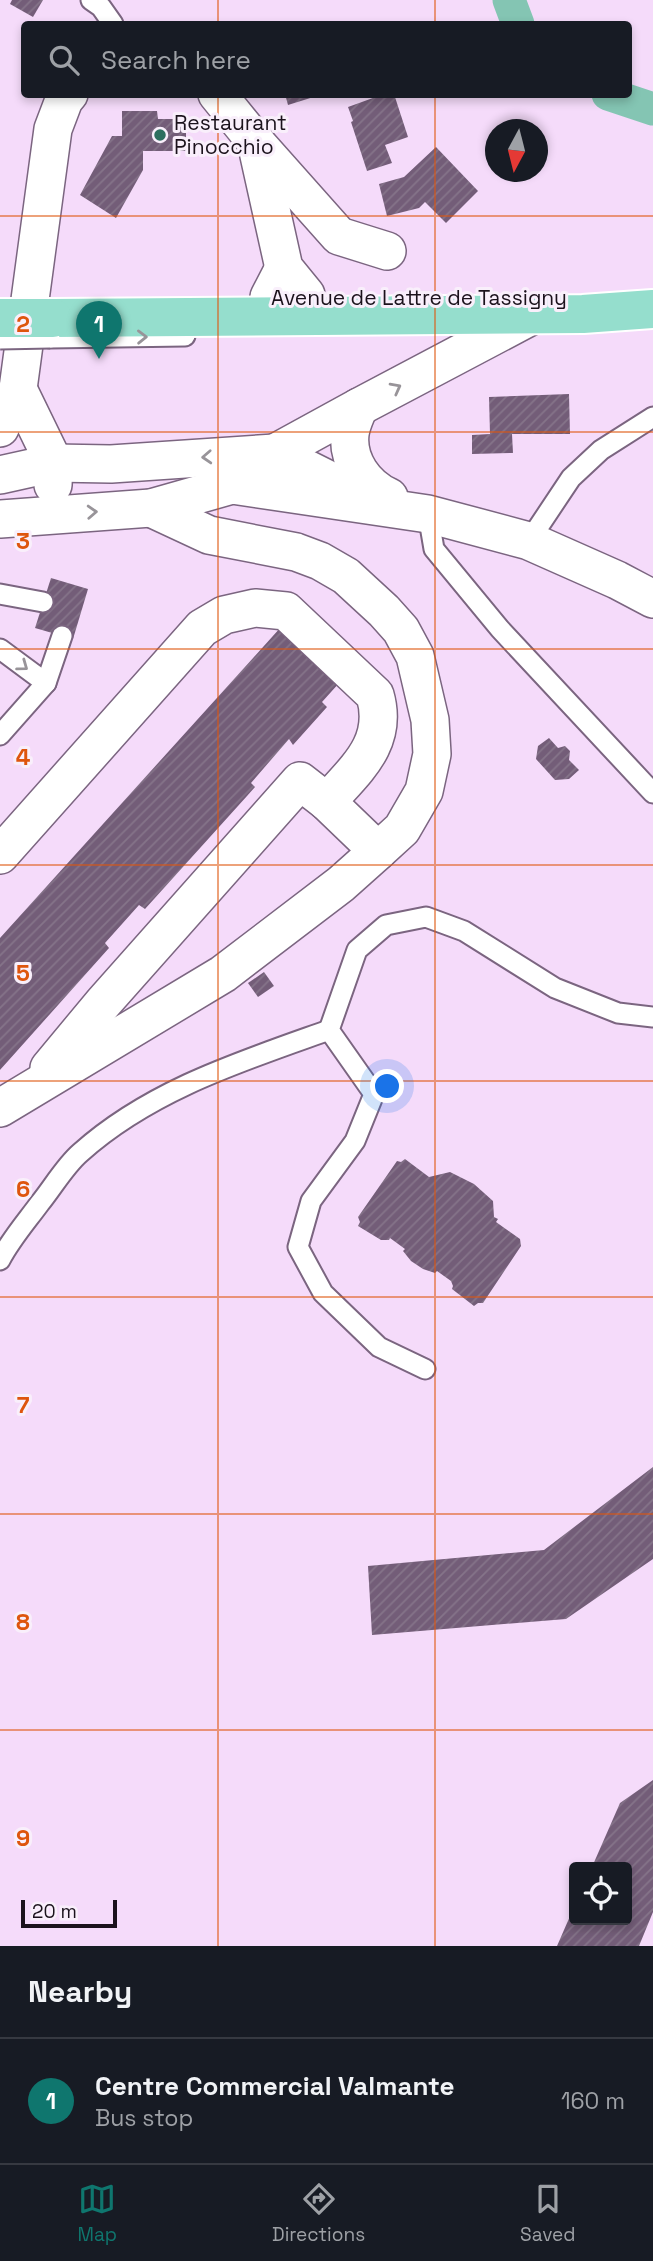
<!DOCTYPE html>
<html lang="en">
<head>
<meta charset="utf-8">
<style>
	:root { --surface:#171b24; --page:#242831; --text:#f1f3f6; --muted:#9ea1a6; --line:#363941; --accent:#0f766e }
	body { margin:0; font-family:"Space Grotesk",sans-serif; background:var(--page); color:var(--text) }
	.controls { position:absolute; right:21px; bottom:21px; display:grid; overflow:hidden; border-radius:7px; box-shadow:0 4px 10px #0003 }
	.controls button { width:63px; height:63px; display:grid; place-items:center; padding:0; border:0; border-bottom:2px solid var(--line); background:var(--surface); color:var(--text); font:35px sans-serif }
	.compass { position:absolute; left:485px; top:119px; width:63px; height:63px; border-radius:50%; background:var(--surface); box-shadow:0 4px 10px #0003; rotate:187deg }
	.scale { position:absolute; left:21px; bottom:18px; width:96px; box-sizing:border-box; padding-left:7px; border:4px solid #1b121c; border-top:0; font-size:19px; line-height:24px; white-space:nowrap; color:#1b121c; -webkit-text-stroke:5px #f9effb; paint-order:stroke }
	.you { position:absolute; left:388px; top:1087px; width:24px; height:24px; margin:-18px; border:5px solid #fff; border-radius:50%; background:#1a73e8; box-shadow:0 0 0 10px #1a73e833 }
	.badge { display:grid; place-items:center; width:46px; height:46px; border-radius:50%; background:var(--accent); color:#fff; font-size:23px; font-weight:700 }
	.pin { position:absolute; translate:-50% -58px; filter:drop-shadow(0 2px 4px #0008) }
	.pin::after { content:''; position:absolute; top:37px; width:24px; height:21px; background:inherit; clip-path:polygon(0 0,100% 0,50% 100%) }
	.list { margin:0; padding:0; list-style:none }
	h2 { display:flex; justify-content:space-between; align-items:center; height:91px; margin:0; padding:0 28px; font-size:30px }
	h2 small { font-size:23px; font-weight:400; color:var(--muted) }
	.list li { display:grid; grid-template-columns:46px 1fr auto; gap:21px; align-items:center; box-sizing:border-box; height:126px; padding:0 28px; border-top:2px solid var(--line) }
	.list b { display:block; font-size:26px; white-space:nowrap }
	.list p { margin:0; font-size:23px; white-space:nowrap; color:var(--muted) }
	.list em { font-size:23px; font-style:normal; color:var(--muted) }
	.icon { flex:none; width:38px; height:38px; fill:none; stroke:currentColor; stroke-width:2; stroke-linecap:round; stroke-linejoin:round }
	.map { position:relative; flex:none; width:653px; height:1946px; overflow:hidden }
	.search { position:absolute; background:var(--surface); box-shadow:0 4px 10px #0003; left:21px; right:21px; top:21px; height:77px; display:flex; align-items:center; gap:18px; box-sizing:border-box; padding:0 24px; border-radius:7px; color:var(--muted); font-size:26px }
	.sheet { height:217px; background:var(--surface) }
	nav { display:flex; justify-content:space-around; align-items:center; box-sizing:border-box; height:98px; border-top:2px solid var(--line); background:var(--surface); font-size:19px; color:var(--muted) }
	nav a { display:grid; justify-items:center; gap:4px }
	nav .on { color:var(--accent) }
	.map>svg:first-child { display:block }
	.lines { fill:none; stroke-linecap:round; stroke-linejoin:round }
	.canal { stroke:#84c5b3; stroke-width:33 }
	.building { fill:url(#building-hatch) }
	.lane-casing { stroke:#7b6580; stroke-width:23 }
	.street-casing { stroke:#7b6580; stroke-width:40 }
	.primary-casing { stroke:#fff; stroke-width:42 }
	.lane { stroke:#fff; stroke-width:19 }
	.street { stroke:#fff; stroke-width:37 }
	.primary { stroke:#95decd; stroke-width:38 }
	.lane-bridge-casing { stroke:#7b6580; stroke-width:23; stroke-linecap:butt }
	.primary-bridge-casing { stroke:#fff; stroke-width:42; stroke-linecap:butt }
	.lane-bridge { stroke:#fff; stroke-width:19 }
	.primary-bridge { stroke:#95decd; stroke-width:38 }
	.oneway { stroke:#989499 }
	.grid { fill:none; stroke:#de550d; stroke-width:2; stroke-opacity:0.55 }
	.poi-dot { fill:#2d6f5f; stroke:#f9effb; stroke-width:2.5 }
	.labels { text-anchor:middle; stroke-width:6; stroke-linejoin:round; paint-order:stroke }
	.poi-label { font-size:21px; fill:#1b121c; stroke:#f9effb; text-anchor:start }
	.street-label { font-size:21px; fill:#1b121c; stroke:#f9effb }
	.grid-label { font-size:23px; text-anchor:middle; font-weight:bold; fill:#de550d; stroke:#f9effb; stroke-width:6; stroke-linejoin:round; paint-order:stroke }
</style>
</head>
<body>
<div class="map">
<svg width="653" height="1946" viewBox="0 0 653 1946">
	<defs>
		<pattern id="building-hatch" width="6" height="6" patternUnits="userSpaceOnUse" patternTransform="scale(1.75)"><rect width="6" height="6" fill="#735d78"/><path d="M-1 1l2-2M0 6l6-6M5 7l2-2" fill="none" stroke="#857489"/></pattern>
	</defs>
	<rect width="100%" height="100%" fill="#f5dbfa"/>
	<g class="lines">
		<g class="canal">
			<path d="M509,0L518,24"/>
			<path d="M608,94L653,109"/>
		</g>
	</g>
	<g class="building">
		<path d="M12,0H43L33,17L10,4Z"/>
		<path d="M285,94H320V95L288,105Z"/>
		<path d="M384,94H394L408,137L385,145L392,163L367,171L351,122L353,121L348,107Z"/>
		<path d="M122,111H157L158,119H186V151H143V170L116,218L80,195L112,136H122Z"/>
		<path d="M436,147L478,191L446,223L425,202L419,208L387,216L379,184L404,177Z"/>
		<path d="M569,394L570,434H512L513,453L472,454V435L490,434L489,397Z"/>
		<path d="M51,578L88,589L73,639L35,628Z"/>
		<path d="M281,627L340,682L322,702L327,707L293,745L289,739L251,783L255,787L247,796L145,909L139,905L105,943L109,948L0,1070V938Z"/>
		<path d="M549,738L558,748L565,746L570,751L569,760L579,770L569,779L555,780L536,759L538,746Z"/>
		<path d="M264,972L274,986L258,997L248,983Z"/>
		<path d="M405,1159L429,1177L450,1172L474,1184L493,1201L494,1217L498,1219L496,1222L520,1239L521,1246L483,1303H478L474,1306L452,1289L453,1286L451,1281L437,1271L435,1273L423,1269L411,1261L403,1251L405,1249L390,1238L389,1240H381L358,1226L360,1222L358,1217L397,1161L401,1162Z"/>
		<path d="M653,1467V1559L566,1619L372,1635L368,1566L544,1550Z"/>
		<path d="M653,1780V1912L639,1946H557L574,1907V1920H627V1867H592L620,1803Z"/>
	</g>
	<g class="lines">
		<defs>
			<g id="lane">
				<path d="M91,0L101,7L113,24"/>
				<path d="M50,338L185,336"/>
				<path d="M428,514L434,549L500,629L653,793"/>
				<path d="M529,541L571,478L601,450L653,417"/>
				<path d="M0,594L43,602"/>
				<path d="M0,649L46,683"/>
				<path d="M0,735L46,683L62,636"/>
				<path d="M0,1260C11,1239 26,1222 40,1203C53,1187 65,1166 80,1153C150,1090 242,1061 329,1030"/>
				<path d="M425,1369L379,1347L323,1293L298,1247L311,1201L355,1141L374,1094L329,1030L357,950L386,925L426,917L464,931L555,988L618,1013L653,1017"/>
			</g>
			<g id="street">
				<path d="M217,94L256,142L284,268L306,295"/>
				<path d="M259,146L339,236L387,251"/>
				<path d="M269,297L284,268"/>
				<path d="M18,389L54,463L53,485"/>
				<path d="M359,407C356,415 351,425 350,434C347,461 365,486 389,497"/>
				<path d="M0,428L18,389L53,129L64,100L69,94"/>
				<path d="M261,463L275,453L359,407L535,314"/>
				<path d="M0,475L54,463L111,464L275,453L355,493"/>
				<path d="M0,519L151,508L232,485L428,514L529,541L617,580L653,599"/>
				<path d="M0,855L202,628L224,615L255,608L286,611L375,695C389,743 356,769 327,802L378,851"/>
				<path d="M49,1068L103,1003L300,781L327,802"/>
				<path d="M0,1108L223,974L341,884L378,851L402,829L424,791L432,754L430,720L415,656L401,630L384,611L346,576L320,561L296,552L209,535L151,508"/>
			</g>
			<path id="primary" d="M53,318L583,314L653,309"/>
		</defs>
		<use href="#lane" class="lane-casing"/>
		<use href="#street" class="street-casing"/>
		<use href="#primary" class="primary-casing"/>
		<use href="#lane" class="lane"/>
		<use href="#street" class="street"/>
		<use href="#primary" class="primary"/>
		<defs>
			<path id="lane-bridge" d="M0,339L50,338"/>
			<path id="primary-bridge" d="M0,318H53"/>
		</defs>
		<use href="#lane-bridge" class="lane-bridge-casing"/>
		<use href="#primary-bridge" class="primary-bridge-casing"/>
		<use href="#lane-bridge" class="lane-bridge"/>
		<use href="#primary-bridge" class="primary-bridge"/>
	</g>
	<defs><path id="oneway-chevron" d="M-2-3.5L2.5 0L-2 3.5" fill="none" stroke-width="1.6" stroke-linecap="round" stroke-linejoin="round" transform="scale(1.75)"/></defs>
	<g class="oneway">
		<use href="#oneway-chevron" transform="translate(142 337) rotate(-1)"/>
		<use href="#oneway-chevron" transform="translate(396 388) rotate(-28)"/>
		<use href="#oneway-chevron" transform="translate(207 457) rotate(177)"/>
		<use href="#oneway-chevron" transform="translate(92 512) rotate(-3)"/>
		<use href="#oneway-chevron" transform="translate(23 666) rotate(36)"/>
	</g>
	<path class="grid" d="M218,0V24M435,0V24M218,94V1946M435,94V1946M0,216H653M0,432H653M0,649H653M0,865H653M0,1081H653M0,1297H653M0,1514H653M0,1730H653"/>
	<circle class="poi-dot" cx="160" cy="135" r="7"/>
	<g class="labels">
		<g class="poi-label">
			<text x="174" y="130">Restaurant<tspan x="174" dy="24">Pinocchio</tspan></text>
		</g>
		<g class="street-label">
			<text x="419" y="305">Avenue de Lattre de Tassigny</text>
		</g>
	</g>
	<g class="grid-label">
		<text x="23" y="332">2</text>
		<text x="23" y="549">3</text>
		<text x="23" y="765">4</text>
		<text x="23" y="981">5</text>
		<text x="23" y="1197">6</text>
		<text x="23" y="1413">7</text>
		<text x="23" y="1630">8</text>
		<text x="23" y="1846">9</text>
	</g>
</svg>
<div class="controls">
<button><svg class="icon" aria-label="locate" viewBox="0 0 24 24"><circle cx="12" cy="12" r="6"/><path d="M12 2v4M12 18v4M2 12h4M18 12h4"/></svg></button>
</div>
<svg class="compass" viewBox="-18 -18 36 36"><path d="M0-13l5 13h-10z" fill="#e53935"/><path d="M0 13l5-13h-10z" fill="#9ea1a6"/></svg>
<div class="scale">20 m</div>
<div class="you"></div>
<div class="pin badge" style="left:99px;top:359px">1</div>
<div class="search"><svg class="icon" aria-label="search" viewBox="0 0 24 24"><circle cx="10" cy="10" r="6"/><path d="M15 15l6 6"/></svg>Search here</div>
</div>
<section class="sheet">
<h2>Nearby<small></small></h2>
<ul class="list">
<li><span class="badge">1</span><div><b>Centre Commercial Valmante</b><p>Bus stop</p></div><em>160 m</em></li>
</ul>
</section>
<nav>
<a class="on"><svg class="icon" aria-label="map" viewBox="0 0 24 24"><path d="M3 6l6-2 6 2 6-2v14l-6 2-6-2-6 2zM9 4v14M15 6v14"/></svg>Map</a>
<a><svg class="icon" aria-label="directions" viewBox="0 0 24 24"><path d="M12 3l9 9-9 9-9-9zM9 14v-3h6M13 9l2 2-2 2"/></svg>Directions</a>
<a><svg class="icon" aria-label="saved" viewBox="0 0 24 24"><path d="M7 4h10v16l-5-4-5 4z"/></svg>Saved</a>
</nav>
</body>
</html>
